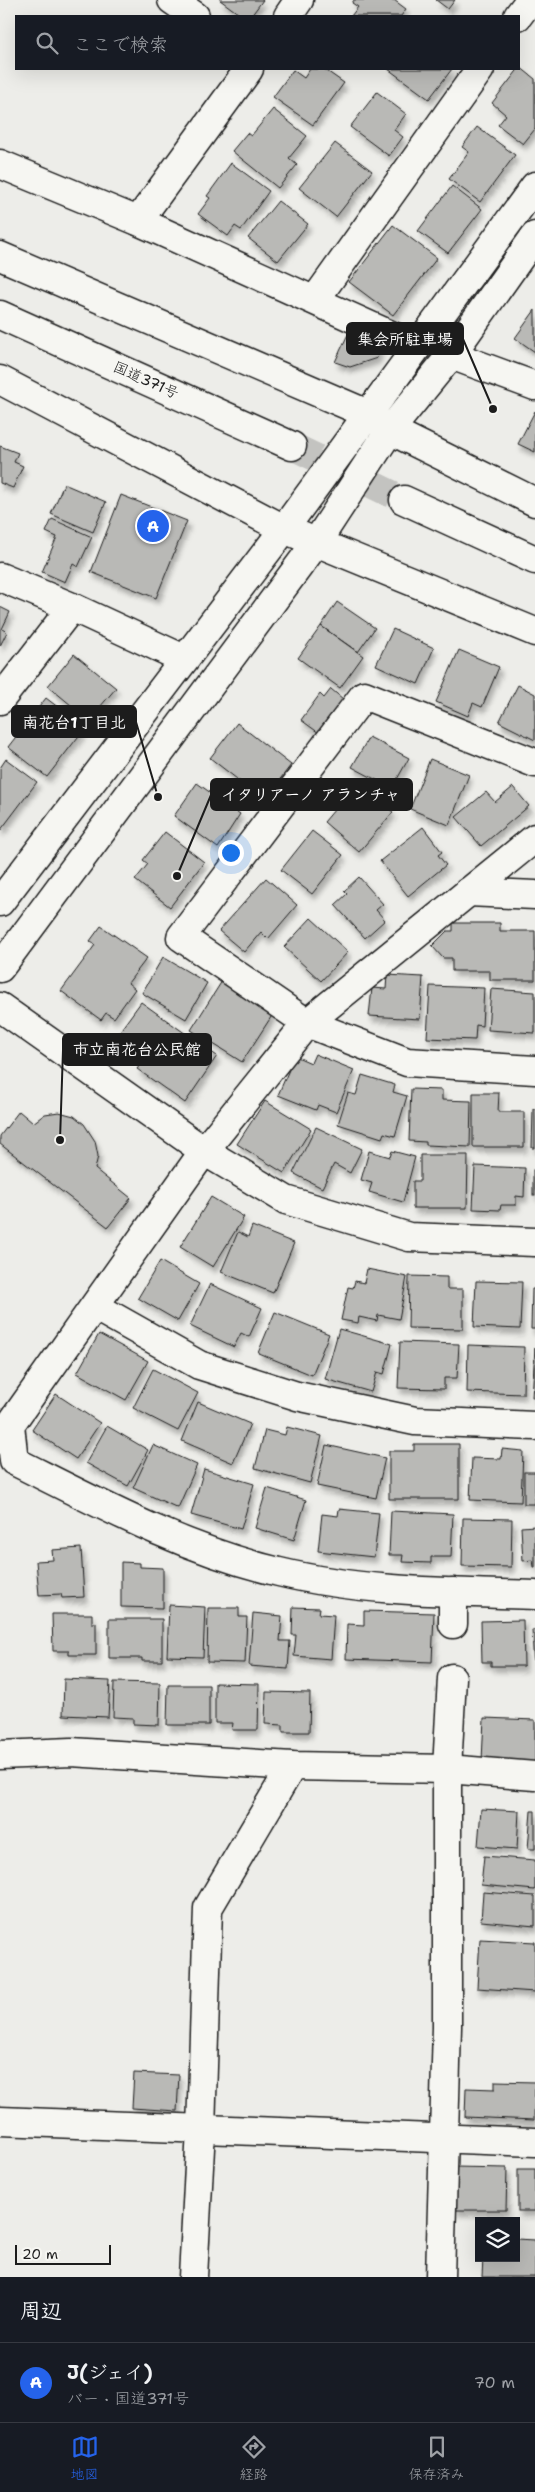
<!DOCTYPE html>
<html lang="ja">
<head>
<meta charset="utf-8">
<style>
	:root { --surface:#171b24; --page:#242831; --text:#f1f3f6; --muted:#9ea1a6; --line:#363941; --accent:#2563eb }
	body { margin:0; font-family:"Shantell Sans","Klee One",sans-serif; background:var(--page); color:var(--text) }
	.controls { position:absolute; right:15px; bottom:15px; display:grid; overflow:hidden; border-radius:0px; box-shadow:0 5px 20px #0002 }
	.controls button { width:45px; height:45px; display:grid; place-items:center; padding:0; border:0; border-bottom:1px solid var(--line); background:var(--surface); color:var(--text); font:25px sans-serif }
	.scale { position:absolute; left:15px; bottom:12px; width:96px; box-sizing:border-box; padding-left:5px; border:2px solid #1c1c1c; border-top:0; font-size:14px; line-height:18px; white-space:nowrap; color:#1c1c1c; -webkit-text-stroke:4px #f6f6f2; paint-order:stroke }
	.you { position:absolute; left:230px; top:852px; width:18px; height:18px; margin:-12px; border:4px solid #fff; border-radius:50%; background:#1a73e8; box-shadow:0 0 0 8px #1a73e833 }
	.badge { display:grid; place-items:center; width:32px; height:32px; border-radius:50%; background:var(--accent); color:#fff; font-size:16px; font-weight:700 }
	.pin { position:absolute; translate:-50% -50%; border:2px solid #fff; box-shadow:0 1px 5px #0006 }
	.list { margin:0; padding:0; list-style:none }
	h2 { display:flex; justify-content:space-between; align-items:center; height:65px; margin:0; padding:0 20px; font-size:21px }
	h2 small { font-size:16px; font-weight:400; color:var(--muted) }
	.list li { display:grid; grid-template-columns:32px 1fr auto; gap:15px; align-items:center; box-sizing:border-box; height:80px; padding:0 20px; border-top:1px solid var(--line) }
	.list b { display:block; font-size:19px; white-space:nowrap }
	.list p { margin:0; font-size:16px; white-space:nowrap; color:var(--muted) }
	.list em { font-size:16px; font-style:normal; color:var(--muted) }
	.icon { flex:none; width:28px; height:28px; fill:none; stroke:currentColor; stroke-width:2; stroke-linecap:round; stroke-linejoin:round }
	.map { position:relative; flex:none; width:535px; height:2277px; overflow:hidden }
	.search { position:absolute; background:var(--surface); box-shadow:0 5px 20px #0002; left:15px; right:15px; top:15px; height:55px; display:flex; align-items:center; gap:12px; box-sizing:border-box; padding:0 18px; border-radius:0px; color:var(--muted); font-size:19px }
	.sheet { height:145px; background:var(--surface) }
	nav { display:flex; justify-content:space-around; align-items:center; box-sizing:border-box; height:70px; border-top:1px solid var(--line); background:var(--surface); font-size:14px; color:var(--muted) }
	nav a { display:grid; justify-items:center; gap:2px }
	nav .on { color:var(--accent) }
	.map>svg:first-child { display:block }
	.building { fill:#b9b9b6; stroke:#1c1c1c; filter:url(#shadow) }
	.lines { fill:none; stroke-linecap:round; stroke-linejoin:round }
	.highway-tunnel { stroke:#c3c3c0; stroke-width:28; stroke-dasharray:28 14; stroke-linecap:butt }
	.minor-casing { stroke:#1c1c1c; stroke-width:31 }
	.highway-casing { stroke:#1c1c1c; stroke-width:31 }
	.minor { stroke:#f6f6f2; stroke-width:28 }
	.highway { stroke:#f6f6f2; stroke-width:28 }
	.labels { text-anchor:middle; stroke-width:5; stroke-linejoin:round; paint-order:stroke }
	.street-label { font-size:15px; fill:#1c1c1c; stroke:#f6f6f2 }
	.leader { fill:none; stroke:#1c1c1c; stroke-width:2 }
	.callout-dot { fill:#1c1c1c; stroke:#f6f6f2; stroke-width:2 }
	.callout { fill:#1c1c1c; stroke:#1c1c1c; stroke-width:2 }
	.callout-label { font-size:16px; text-anchor:middle; font-weight:bold; fill:#fff }
</style>
</head>
<body>
<div class="map">
<svg width="535" height="2277" viewBox="0 0 535 2277">
	<defs>
		<filter id="shadow"><feDropShadow dx="3" dy="5.5" stdDeviation="2.5" flood-color="#0004"/></filter>
	</defs>
	<rect width="100%" height="100%" fill="#edede9"/>
	<filter id="ink" filterUnits="userSpaceOnUse"><feTurbulence type="fractalNoise" baseFrequency=".02" numOctaves="2"/><feDisplacementMap in="SourceGraphic" scale="10" xChannelSelector="R" yChannelSelector="G"/><feConvolveMatrix kernelMatrix="1 2 1 2 8 2 1 2 1" color-interpolation-filters="sRGB"/></filter>
	<g filter="url(#ink)">
		<g class="building">
			<path d="M220,0H263L251,16H242Z"/>
			<path d="M354,0H394L406,9L401,16H351L358,7L352,3Z"/>
			<path d="M436,0H455L448,9Z"/>
			<path d="M520,67L535,79V129L523,144L498,125L506,115L492,103Z"/>
			<path d="M310,69H324L344,83L313,125L273,97L293,70L304,78Z"/>
			<path d="M388,69H452L429,99Z"/>
			<path d="M377,92L406,114L394,130L403,137L389,156L350,127Z"/>
			<path d="M273,109L307,136L289,158L297,165L278,188L232,151L247,133L251,136Z"/>
			<path d="M477,127L515,155L480,202L449,179L469,152L462,147Z"/>
			<path d="M335,143L372,171L336,217L299,188Z"/>
			<path d="M231,163L269,191L241,230L235,226L228,236L198,214L210,198L207,196Z"/>
			<path d="M452,186L482,209L448,253L418,231Z"/>
			<path d="M278,201L308,224L278,261L248,238Z"/>
			<path d="M393,225L437,258L393,315L349,282Z"/>
			<path d="M535,310V352L515,338Z"/>
			<path d="M348,334L380,349L377,358L350,367L335,362Z"/>
			<path d="M535,411V452L518,444Z"/>
			<path d="M0,446L18,453L14,462L23,466L13,488L0,483Z"/>
			<path d="M64,484L106,502L93,532L51,514Z"/>
			<path d="M121,495L187,521L156,598L91,572Z"/>
			<path d="M52,519L92,537L78,567L73,564L65,582L42,572L57,537L46,532Z"/>
			<path d="M337,602L375,628L358,652L321,626Z"/>
			<path d="M0,607L10,612L2,629L7,632L0,646Z"/>
			<path d="M321,626L363,656L340,688L298,658Z"/>
			<path d="M393,629L434,648L418,684L376,665Z"/>
			<path d="M459,650L499,667L482,707L473,703L468,716L436,702Z"/>
			<path d="M74,654L116,688L89,720L48,686Z"/>
			<path d="M518,685L535,694V740L499,722Z"/>
			<path d="M331,689L343,699L319,733L301,720L320,694L324,698Z"/>
			<path d="M46,698L85,728L47,777L8,747Z"/>
			<path d="M237,723L291,765L264,800L210,758Z"/>
			<path d="M369,737L409,758L392,788L352,767Z"/>
			<path d="M6,759L37,782L0,831V768Z"/>
			<path d="M430,759L469,775L449,825L410,809Z"/>
			<path d="M197,783L240,814L218,848L174,816Z"/>
			<path d="M357,783L393,812L359,852L324,822Z"/>
			<path d="M513,787L529,806L481,846L456,817L486,792L495,802Z"/>
			<path d="M423,827L442,852L438,855L446,865L408,896L380,861Z"/>
			<path d="M312,831L343,855L312,894L281,870Z"/>
			<path d="M165,832L204,862L170,907L135,880L148,864L143,860Z"/>
			<path d="M359,877L383,904L376,910L385,920L365,938L335,905L347,894L344,891Z"/>
			<path d="M266,878L297,905L268,939L261,932L244,952L219,931Z"/>
			<path d="M311,918L348,952L321,981L284,947Z"/>
			<path d="M453,923H500V931H535V980H490V971H452V958H443L432,946L447,931H453Z"/>
			<path d="M101,926L147,958L128,983L135,989L114,1018L106,1013L101,1020L61,991L95,945L90,941Z"/>
			<path d="M163,957L207,983L186,1019L142,993Z"/>
			<path d="M387,975L423,977L420,1019L369,1016L372,988L386,989Z"/>
			<path d="M222,981L273,1014L242,1062L191,1030Z"/>
			<path d="M430,986L484,988L482,1026L476,1025L475,1040L427,1038Z"/>
			<path d="M491,989L535,992V1033L488,1030Z"/>
			<path d="M141,1002L217,1056L185,1103L137,1069L149,1053L119,1032Z"/>
			<path d="M315,1054L354,1070L336,1112L318,1105L316,1110L278,1095L295,1056L311,1063Z"/>
			<path d="M362,1075L395,1085L393,1092L407,1096L395,1136L384,1133L382,1138L338,1124L348,1093L356,1095Z"/>
			<path d="M411,1089L442,1090V1100L471,1101L470,1147L426,1145V1142L409,1141Z"/>
			<path d="M473,1093H499L498,1112H524V1147H473Z"/>
			<path d="M265,1101L311,1129L284,1173L237,1144Z"/>
			<path d="M533,1109L535,1110V1148H532Z"/>
			<path d="M19,1111L33,1123L45,1114L59,1112L74,1116L84,1124L95,1141L98,1156L95,1169L131,1198L108,1227L0,1144V1136Z"/>
			<path d="M316,1127L362,1149L350,1173L334,1164L322,1188L293,1173Z"/>
			<path d="M369,1151L390,1157L392,1151L415,1157L403,1202L369,1192L372,1183L361,1180Z"/>
			<path d="M420,1155H468L467,1208H413V1181H420Z"/>
			<path d="M475,1166L525,1168L524,1197L516,1196V1205H501L500,1210L473,1209Z"/>
			<rect x="533" y="1170" width="2" height="25"/>
			<path d="M211,1197L244,1217L213,1267L180,1247Z"/>
			<path d="M252,1226L294,1243L273,1293L221,1272L238,1232L248,1237Z"/>
			<path d="M160,1261L199,1284L178,1321L138,1298Z"/>
			<path d="M367,1269L407,1277L399,1319L378,1315L377,1321L359,1317L358,1323L341,1320L348,1287L353,1288L355,1281L364,1283Z"/>
			<path d="M409,1276L447,1277V1289H463V1329L408,1328Z"/>
			<path d="M476,1281L522,1282L520,1329L474,1327Z"/>
			<path d="M210,1284L262,1308L249,1337L241,1333L234,1347L190,1326Z"/>
			<path d="M532,1289H535V1329H531Z"/>
			<path d="M275,1312L329,1334L312,1375L258,1353Z"/>
			<path d="M339,1329L392,1344L384,1374L377,1372L371,1392L325,1379Z"/>
			<path d="M99,1334L148,1361L126,1400L77,1373Z"/>
			<path d="M400,1342L459,1344L457,1378H444V1389L398,1388Z"/>
			<path d="M468,1345L524,1347L523,1394L467,1392Z"/>
			<path d="M535,1348V1397H532Z"/>
			<path d="M153,1369L198,1393L178,1431L133,1408Z"/>
			<path d="M56,1394L100,1423L76,1459L32,1430Z"/>
			<path d="M198,1402L250,1424L233,1463L182,1441Z"/>
			<path d="M107,1426L148,1450L128,1486L86,1463Z"/>
			<path d="M287,1427L322,1436L310,1483L255,1468L265,1430L285,1435Z"/>
			<path d="M414,1444H459V1499H389V1451H414Z"/>
			<path d="M153,1445L197,1465L178,1508L133,1488Z"/>
			<path d="M326,1445L385,1458L376,1498L317,1486Z"/>
			<path d="M502,1449L523,1451L521,1502L470,1500L472,1458L501,1459Z"/>
			<path d="M204,1469L254,1484L241,1529L191,1515Z"/>
			<rect x="524" y="1472" width="11" height="32"/>
			<path d="M267,1488L306,1500L294,1540L255,1528Z"/>
			<path d="M339,1509L379,1513L374,1557L318,1551L322,1514L338,1516Z"/>
			<path d="M391,1511L453,1514L451,1557H431V1563L402,1562L403,1555H389Z"/>
			<path d="M463,1518L512,1519L511,1567L462,1566Z"/>
			<path d="M535,1526V1567H534L533,1560L523,1561L521,1527Z"/>
			<path d="M81,1548L84,1597L62,1598L61,1594L39,1595L36,1561L53,1560L52,1550Z"/>
			<path d="M121,1562L140,1563V1567L163,1568V1608L121,1607Z"/>
			<path d="M169,1605L205,1607L203,1657L167,1656Z"/>
			<path d="M293,1607L320,1608L319,1614L334,1615L331,1659L294,1656L296,1635H292Z"/>
			<path d="M208,1608H239V1617H247L245,1663L207,1662Z"/>
			<path d="M364,1611L434,1613L432,1662L346,1659L347,1624L364,1625Z"/>
			<path d="M253,1613L282,1616L280,1641H290L288,1669L249,1666Z"/>
			<path d="M52,1614H92V1623H96V1655H69V1651H53Z"/>
			<path d="M109,1619H162V1661H142V1658H109Z"/>
			<path d="M523,1620L524,1666H491V1662H482L481,1621Z"/>
			<path d="M532,1630H535V1670H534Z"/>
			<path d="M64,1679L110,1681L108,1717L63,1715Z"/>
			<path d="M114,1682L160,1683L159,1725L133,1724V1718L113,1717Z"/>
			<path d="M215,1683L259,1684L258,1730H232L233,1723H215Z"/>
			<path d="M168,1685H209V1725H167Z"/>
			<path d="M266,1692L310,1693L309,1732H283V1725L265,1724Z"/>
			<path d="M484,1718L535,1720V1763L482,1761Z"/>
			<path d="M481,1809L519,1811L517,1849L478,1846Z"/>
			<path d="M531,1811H535V1849H528Z"/>
			<path d="M484,1856L535,1860V1890L481,1885Z"/>
			<path d="M483,1892L535,1896V1926L481,1921Z"/>
			<path d="M480,1939L535,1942V1992L477,1988Z"/>
			<path d="M134,2073L179,2075L177,2111L132,2108Z"/>
			<path d="M495,2081L535,2082L534,2120L465,2117L466,2088L495,2089Z"/>
			<path d="M455,2167L507,2168L506,2210H455Z"/>
			<rect x="518" y="2169" width="17" height="42"/>
			<path d="M516,2239L535,2240V2277H482L483,2258H516Z"/>
		</g>
		<g class="lines">
			<path class="highway-tunnel" d="M292,446L404,500"/>
			<defs>
				<g id="minor">
					<path d="M172,0L195,16"/>
					<path d="M288,16L299,0"/>
					<path d="M518,16L530,0"/>
					<path d="M0,164L138,221L417,347"/>
					<path d="M138,221L249,69"/>
					<path d="M315,300L480,69"/>
					<path d="M451,355L535,386"/>
					<path d="M0,577L72,607L184,659"/>
					<path d="M0,700L72,607"/>
					<path d="M535,763L364,695L181,937L307,1023L407,1062L535,1070"/>
					<path d="M535,838L307,1023L204,1151L10,1425L14,1461C100,1504 185,1550 279,1572C362,1592 450,1592 535,1595"/>
					<path d="M468,892L535,895"/>
					<path d="M0,902L284,529L535,186"/>
					<path d="M0,968L316,543L390,430L451,355L535,236"/>
					<path d="M0,1007L204,1151L286,1200L409,1237L535,1242"/>
					<path d="M96,1307L199,1365L297,1396L415,1421L535,1426"/>
					<path d="M453,1592V1624"/>
					<path d="M0,1755L71,1752L292,1766L447,1769L535,1776"/>
					<path d="M0,2121L535,2142"/>
					<path d="M193,2277L201,2130L208,1908L292,1766"/>
					<path d="M440,2277L447,2027V1769L452,1678"/>
				</g>
				<g id="highway">
					<path d="M0,256L368,414L390,430L535,502"/>
					<path d="M0,315L292,446"/>
					<path d="M0,380L284,529L535,632"/>
					<path d="M404,500L535,560"/>
				</g>
			</defs>
			<use href="#minor" class="minor-casing"/>
			<use href="#highway" class="highway-casing"/>
			<use href="#minor" class="minor"/>
			<use href="#highway" class="highway"/>
		</g>
	</g>
	<g class="labels">
		<g class="street-label">
			<text transform="translate(146 380) rotate(24)" y="5">国道371号</text>
		</g>
	</g>
	<path class="leader" d="M493 409L463 339M158 797L136 722M177 876L211 795M60 1140L63 1050"/>
	<g class="callout-dot">
		<circle cx="493" cy="409" r="5"/>
		<circle cx="158" cy="797" r="5"/>
		<circle cx="177" cy="876" r="5"/>
		<circle cx="60" cy="1140" r="5"/>
	</g>
	<g class="callout">
		<rect x="347" y="323" width="116" height="31" rx="5"/>
		<rect x="12" y="706" width="124" height="31" rx="5"/>
		<rect x="211" y="779" width="201" height="31" rx="5"/>
		<rect x="63" y="1034" width="148" height="31" rx="5"/>
	</g>
	<g class="callout-label">
		<text x="405" y="345">集会所駐車場</text>
		<text x="74" y="728">南花台1丁目北</text>
		<text x="311" y="800">イタリアーノ アランチャ</text>
		<text x="137" y="1055">市立南花台公民館</text>
	</g>
</svg>
<div class="controls">
<button><svg class="icon" aria-label="layers" viewBox="0 0 24 24"><path d="M12 4l9 5-9 5-9-5zM3 14l9 5 9-5"/></svg></button>
</div>
<div class="scale">20 m</div>
<div class="you"></div>
<div class="pin badge" style="left:153px;top:526px">A</div>
<div class="search"><svg class="icon" aria-label="search" viewBox="0 0 24 24"><circle cx="10" cy="10" r="6"/><path d="M15 15l6 6"/></svg>ここで検索</div>
</div>
<section class="sheet">
<h2>周辺<small></small></h2>
<ul class="list">
<li><span class="badge">A</span><div><b>J(ジェイ)</b><p>バー · 国道371号</p></div><em>70 m</em></li>
</ul>
</section>
<nav>
<a class="on"><svg class="icon" aria-label="map" viewBox="0 0 24 24"><path d="M3 6l6-2 6 2 6-2v14l-6 2-6-2-6 2zM9 4v14M15 6v14"/></svg>地図</a>
<a><svg class="icon" aria-label="directions" viewBox="0 0 24 24"><path d="M12 3l9 9-9 9-9-9zM9 14v-3h6M13 9l2 2-2 2"/></svg>経路</a>
<a><svg class="icon" aria-label="saved" viewBox="0 0 24 24"><path d="M7 4h10v16l-5-4-5 4z"/></svg>保存済み</a>
</nav>
</body>
</html>
